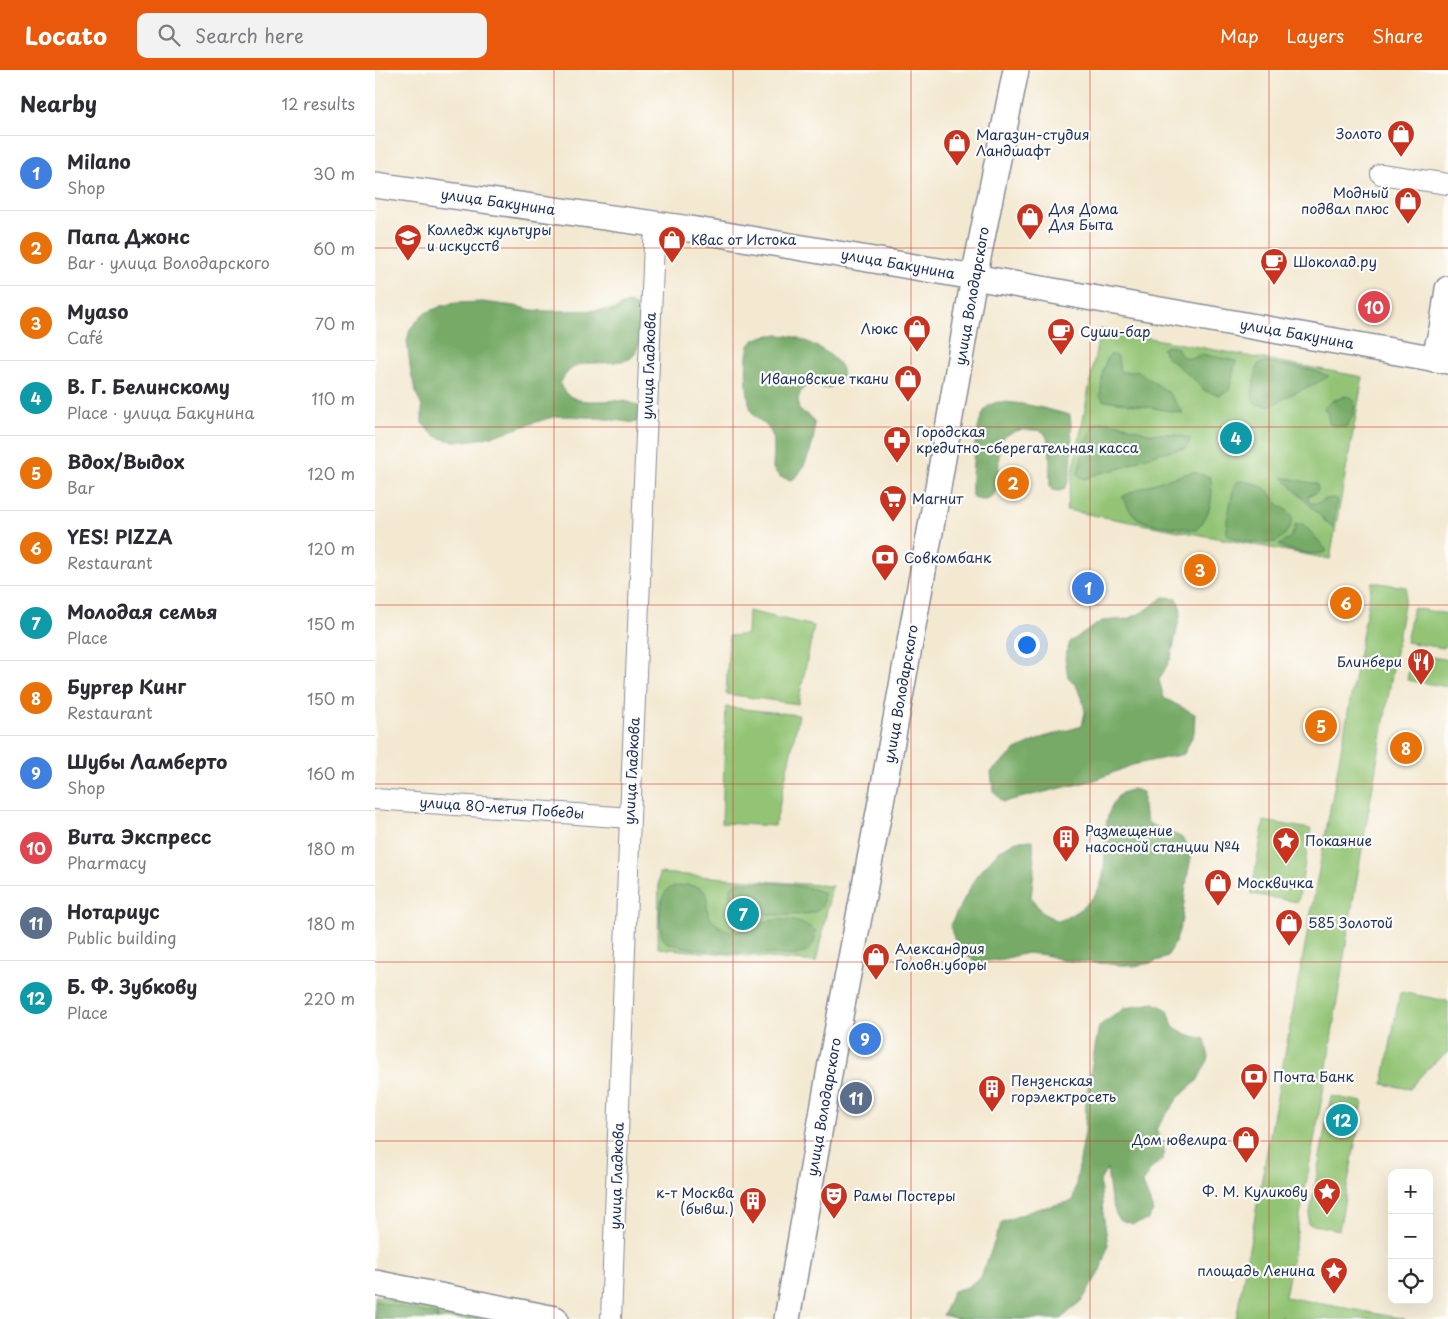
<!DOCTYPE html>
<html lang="en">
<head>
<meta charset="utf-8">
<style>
	:root { --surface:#fff; --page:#f2f2f3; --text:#2b2b33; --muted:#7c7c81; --line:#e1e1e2; --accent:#ea580c }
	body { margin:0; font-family:"Playpen Sans",sans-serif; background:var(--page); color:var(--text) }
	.controls { position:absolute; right:15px; bottom:15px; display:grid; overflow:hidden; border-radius:10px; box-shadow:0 5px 20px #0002 }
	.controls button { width:45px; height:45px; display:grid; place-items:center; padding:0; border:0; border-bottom:1px solid var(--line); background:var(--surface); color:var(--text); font:25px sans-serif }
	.you { position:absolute; left:651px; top:574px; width:18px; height:18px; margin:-12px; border:4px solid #fff; border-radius:50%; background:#1a73e8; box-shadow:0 0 0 8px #1a73e833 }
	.badge { display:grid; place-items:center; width:32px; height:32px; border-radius:50%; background:var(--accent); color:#fff; font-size:16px; font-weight:700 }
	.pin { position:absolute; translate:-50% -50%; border:2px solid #fff; box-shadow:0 1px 5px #0006 }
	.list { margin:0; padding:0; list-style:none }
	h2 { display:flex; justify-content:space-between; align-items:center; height:65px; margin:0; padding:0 20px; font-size:21px }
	h2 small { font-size:16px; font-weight:400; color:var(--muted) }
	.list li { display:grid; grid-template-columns:32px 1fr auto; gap:15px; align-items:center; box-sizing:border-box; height:75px; padding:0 20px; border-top:1px solid var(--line) }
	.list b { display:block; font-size:19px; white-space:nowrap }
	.list p { margin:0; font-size:16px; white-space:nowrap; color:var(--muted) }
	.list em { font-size:16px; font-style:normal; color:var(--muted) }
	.icon { flex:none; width:28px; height:28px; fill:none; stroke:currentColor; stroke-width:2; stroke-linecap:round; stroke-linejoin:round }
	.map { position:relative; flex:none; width:1073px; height:1249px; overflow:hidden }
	header { display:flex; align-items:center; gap:30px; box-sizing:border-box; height:70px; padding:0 25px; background:var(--accent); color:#fff }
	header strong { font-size:24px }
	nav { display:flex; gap:28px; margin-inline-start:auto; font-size:18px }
	.search { width:350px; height:45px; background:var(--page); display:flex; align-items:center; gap:12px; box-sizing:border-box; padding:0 18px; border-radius:10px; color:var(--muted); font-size:19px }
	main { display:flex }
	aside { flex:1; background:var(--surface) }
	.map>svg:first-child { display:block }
	.green { fill:#93c474; stroke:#577a69 }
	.forest { fill:#76aa66; stroke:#486c62 }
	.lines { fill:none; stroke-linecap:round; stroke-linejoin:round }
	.minor-casing { stroke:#878c97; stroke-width:22 }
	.major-casing { stroke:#878c97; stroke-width:28 }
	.minor { stroke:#fff; stroke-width:20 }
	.major { stroke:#fff; stroke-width:25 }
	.grid { fill:none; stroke:#c8321e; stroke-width:1; stroke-opacity:0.55 }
	.labels { text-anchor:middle; stroke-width:4.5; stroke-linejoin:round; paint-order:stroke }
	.poi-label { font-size:14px; fill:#1b2f5e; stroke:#fdfcf7; text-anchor:start }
	.street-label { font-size:14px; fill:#1b2f5e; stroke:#fdfcf7 }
</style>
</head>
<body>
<header>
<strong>Locato</strong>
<div class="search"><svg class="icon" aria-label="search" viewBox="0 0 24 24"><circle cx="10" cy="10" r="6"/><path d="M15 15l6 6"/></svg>Search here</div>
<nav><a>Map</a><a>Layers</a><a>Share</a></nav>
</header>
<main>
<aside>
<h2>Nearby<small>12 results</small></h2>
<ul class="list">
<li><span class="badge" style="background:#3f7fe0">1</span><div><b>Milano</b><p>Shop</p></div><em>30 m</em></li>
<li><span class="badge" style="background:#e8710a">2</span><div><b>Папа Джонс</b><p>Bar · улица Володарского</p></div><em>60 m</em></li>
<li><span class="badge" style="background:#e8710a">3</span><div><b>Myaso</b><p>Café</p></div><em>70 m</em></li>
<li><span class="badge" style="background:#0f9aa8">4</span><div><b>В. Г. Белинскому</b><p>Place · улица Бакунина</p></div><em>110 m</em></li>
<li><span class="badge" style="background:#e8710a">5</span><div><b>Вдох/Выдох</b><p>Bar</p></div><em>120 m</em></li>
<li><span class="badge" style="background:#e8710a">6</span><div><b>YES! PIZZA</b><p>Restaurant</p></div><em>120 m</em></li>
<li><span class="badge" style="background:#0f9aa8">7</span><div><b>Молодая семья</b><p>Place</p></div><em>150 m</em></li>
<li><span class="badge" style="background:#e8710a">8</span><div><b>Бургер Кинг</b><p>Restaurant</p></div><em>150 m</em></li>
<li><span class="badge" style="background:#3f7fe0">9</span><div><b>Шубы Ламберто</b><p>Shop</p></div><em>160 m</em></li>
<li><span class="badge" style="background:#e0444e">10</span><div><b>Вита Экспресс</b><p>Pharmacy</p></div><em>180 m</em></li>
<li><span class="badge" style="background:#5c6f8a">11</span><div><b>Нотариус</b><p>Public building</p></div><em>180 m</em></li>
<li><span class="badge" style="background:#0f9aa8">12</span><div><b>Б. Ф. Зубкову</b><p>Place</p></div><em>220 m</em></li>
</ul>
</aside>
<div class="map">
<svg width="1073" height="1249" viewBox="0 0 1073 1249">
	<rect width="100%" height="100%" fill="#fdfcf7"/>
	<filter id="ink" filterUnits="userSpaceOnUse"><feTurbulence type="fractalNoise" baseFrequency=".02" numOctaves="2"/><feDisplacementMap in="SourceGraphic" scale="10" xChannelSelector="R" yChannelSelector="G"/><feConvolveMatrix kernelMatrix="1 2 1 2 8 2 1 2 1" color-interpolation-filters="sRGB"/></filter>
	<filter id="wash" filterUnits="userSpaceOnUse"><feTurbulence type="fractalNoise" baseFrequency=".0096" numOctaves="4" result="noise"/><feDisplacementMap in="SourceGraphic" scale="20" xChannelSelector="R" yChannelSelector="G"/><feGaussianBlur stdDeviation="1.12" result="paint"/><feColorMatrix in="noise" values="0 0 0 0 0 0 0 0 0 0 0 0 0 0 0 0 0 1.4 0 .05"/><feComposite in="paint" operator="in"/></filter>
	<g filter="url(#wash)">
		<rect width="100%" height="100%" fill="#f3e8d0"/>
		<g class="green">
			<path d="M725,259L988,307L955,489L691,440Z"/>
			<path d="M997,512L1032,517L973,861L948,1022L910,1227L1030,1249H906V1245L905,1249H861Z"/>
			<path d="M1038,538L1073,544V575L1068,578L1031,572Z"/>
			<path d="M373,541L439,556L423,634L351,624L354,566L372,564Z"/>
			<path d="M1037,583L1073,590V617L1032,610Z"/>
			<path d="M351,637L424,645L400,756L347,753Z"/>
			<path d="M889,751L936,759L923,832L876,824Z"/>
			<path d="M284,803L457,816L441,892L283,878Z"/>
			<path d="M1025,922L1073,931V982C1058,993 1046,1004 1035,1019L1008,1014Z"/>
			<path d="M956,1026L988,1032L964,1160L933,1154Z"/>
			<path d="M0,1226L111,1249H0Z"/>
		</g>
		<g class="forest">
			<path d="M108,232L140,236L157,240L173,241L240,240L247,235L254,233C260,236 267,239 269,245C272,254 263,283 256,288C253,290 248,291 245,291C220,297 199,284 185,314C188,319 190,324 195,326C214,338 244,323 265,337L262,352C254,353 247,351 239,350C222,348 203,346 185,346C175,347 165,351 155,354C130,362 86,380 61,366C56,363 51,358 47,353V337L41,323L36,303L32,271L35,259L48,244L69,235L81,233Z"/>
			<path d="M396,265C405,265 414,265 423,268C435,272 476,292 466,308C463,314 457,318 450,318C444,318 438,315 432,315C423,322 422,330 424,340C428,343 434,344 437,348C445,360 432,394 423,405C422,406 418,409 417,410L405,407L398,399C398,389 400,378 398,368C395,353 383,353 377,342C371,332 369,283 375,274C380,268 388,266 396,265Z"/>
			<path d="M792,276L803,278L805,284L810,288H819L826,284L861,291L854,321L844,325L830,321L822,312L791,286L787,279Z"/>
			<path d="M735,285H739L743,288L745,302H752L762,300L793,322L808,343L736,331H729L725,326C727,312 726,296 735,285Z"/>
			<path d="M890,292L936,300L954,306L942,313L917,324L901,333L892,336L881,334L877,328L879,312L883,294Z"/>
			<path d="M971,326C986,329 978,348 971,357L956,355L954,353L952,342L949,338L955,332Z"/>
			<path d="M623,332C648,332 671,339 695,345C697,359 700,410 689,419C685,422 682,421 677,420L675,416C674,404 678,370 668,362C665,360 660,360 656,360C643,359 637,361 627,369C626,374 625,380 624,385C623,397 627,430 609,430C604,430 601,429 597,427C596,407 599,352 612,337C615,334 619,333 623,332Z"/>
			<path d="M725,352H733L749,355L772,363L797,364L815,368L812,378L784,383L768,388L747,398L722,404L710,409L705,407L703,403L710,374L718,355Z"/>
			<path d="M818,402L835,407C840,426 835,446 821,460C807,458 776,456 764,449C756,444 752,435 747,427C769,415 793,409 818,402Z"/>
			<path d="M907,407L942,414L943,420L940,423L933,426V429L936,433H943C949,429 955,427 962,429L958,459Z"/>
			<path d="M866,411C877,412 890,416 897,425C898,427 899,430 901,432C905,437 912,439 916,444C922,452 908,469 900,472C890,475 859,471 852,464V450L859,416L862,412Z"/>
			<path d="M928,454L951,479V482C940,486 914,482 904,475C913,470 919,466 920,455Z"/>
			<path d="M788,527L802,528L806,540L800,569L796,588L784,610L789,628L820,644L819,663L809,684L757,695L720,710L628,732L618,721L616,702L641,680L669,667L707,656L710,642L707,627L701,616L693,607L690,588L695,572L727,551L753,549L770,541Z"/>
			<path d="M758,719L768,722V738L773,753L806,767L817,781L811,815L807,850L801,871L792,887L776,893L759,896L686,890L671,885L652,883L624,890L600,892L582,878L575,855L602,805L624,781L641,771L658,770L659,802L656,827L667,843L684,851C700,844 718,832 725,816C736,787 721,751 744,725C747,722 753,721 758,719Z"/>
			<path d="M361,813C378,811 435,814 448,823C452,844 434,844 418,845C407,845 397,846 386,842L382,834L356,830C352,823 355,817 361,813Z"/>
			<path d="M312,815C318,816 325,816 329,821C333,826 332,831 332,836C332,849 342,856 353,860C367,866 377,855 389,852C405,847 428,850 441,861C440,871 438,879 428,883C419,887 407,885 397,884C365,883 325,882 293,873C290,871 289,871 288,867C283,857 284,827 292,820C298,816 305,816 312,815Z"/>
			<path d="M779,933L793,940L798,956L811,964L830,969L834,988L822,1011L803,1028L781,1059L789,1077L788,1089L776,1099L768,1113L778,1141L773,1150L758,1154L743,1149L736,1130L732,1099L725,1111L728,1143L733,1175L725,1201L708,1229L686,1249H584L568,1245L578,1221L592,1217L606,1207L627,1152L662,1139L698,1131L710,1062L711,1026L724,956L750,938Z"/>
			<path d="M0,1231L63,1245L62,1249H0Z"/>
		</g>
	</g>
	<g filter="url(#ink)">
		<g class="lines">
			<defs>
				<g id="minor">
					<path d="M1006,104L1073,114"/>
					<path d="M0,729L255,748"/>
					<path d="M236,1249L255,748L279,173L281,153"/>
				</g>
				<g id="major">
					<path d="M0,115L315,159L599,207L1073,291"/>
					<path d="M1059,289L1067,259L1073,219"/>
					<path d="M0,1213L180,1249"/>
					<path d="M412,1249L456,993L505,737L561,429L599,207L641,0"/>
				</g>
			</defs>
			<use href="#minor" class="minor-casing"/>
			<use href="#major" class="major-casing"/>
			<use href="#minor" class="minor"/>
			<use href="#major" class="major"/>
		</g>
	</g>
	<path class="grid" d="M179,0V1249M358,0V1249M536,0V1249M715,0V1249M894,0V1249M0,178H1073M0,357H1073M0,535H1073M0,714H1073M0,892H1073M0,1071H1073"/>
	<defs>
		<symbol id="shop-pin" viewBox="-11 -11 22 30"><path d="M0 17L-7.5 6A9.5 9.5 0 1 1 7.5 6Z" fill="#c8321e" stroke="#fdfcf7"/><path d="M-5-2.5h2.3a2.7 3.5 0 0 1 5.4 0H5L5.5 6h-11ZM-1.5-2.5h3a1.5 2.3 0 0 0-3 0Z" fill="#fff"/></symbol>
		<symbol id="university-pin" viewBox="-11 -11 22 30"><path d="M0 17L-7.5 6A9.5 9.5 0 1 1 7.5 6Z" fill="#c8321e" stroke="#fdfcf7"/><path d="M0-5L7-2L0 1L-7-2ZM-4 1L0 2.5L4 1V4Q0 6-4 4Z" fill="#fff"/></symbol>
		<symbol id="cafe-pin" viewBox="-11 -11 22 30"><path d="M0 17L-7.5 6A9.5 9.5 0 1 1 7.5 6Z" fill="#c8321e" stroke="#fdfcf7"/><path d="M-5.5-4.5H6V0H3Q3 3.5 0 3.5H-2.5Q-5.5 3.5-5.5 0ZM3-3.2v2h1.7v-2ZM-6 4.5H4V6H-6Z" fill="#fff"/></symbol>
		<symbol id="pharmacy-pin" viewBox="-11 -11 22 30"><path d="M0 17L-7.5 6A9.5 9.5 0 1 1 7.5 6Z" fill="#c8321e" stroke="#fdfcf7"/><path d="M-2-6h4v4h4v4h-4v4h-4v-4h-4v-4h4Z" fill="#fff"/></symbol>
		<symbol id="supermarket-pin" viewBox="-11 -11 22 30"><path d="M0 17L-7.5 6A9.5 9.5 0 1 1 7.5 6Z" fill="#c8321e" stroke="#fdfcf7"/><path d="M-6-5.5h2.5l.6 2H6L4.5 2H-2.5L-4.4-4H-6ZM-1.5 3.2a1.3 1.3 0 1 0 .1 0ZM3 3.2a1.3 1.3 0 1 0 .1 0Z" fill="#fff"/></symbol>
		<symbol id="bank-pin" viewBox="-11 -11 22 30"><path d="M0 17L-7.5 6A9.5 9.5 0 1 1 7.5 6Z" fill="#c8321e" stroke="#fdfcf7"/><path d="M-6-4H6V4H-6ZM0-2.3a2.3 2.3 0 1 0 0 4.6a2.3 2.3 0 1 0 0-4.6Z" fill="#fff"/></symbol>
		<symbol id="restaurant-pin" viewBox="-11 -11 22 30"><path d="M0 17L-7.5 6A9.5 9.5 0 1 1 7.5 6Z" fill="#c8321e" stroke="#fdfcf7"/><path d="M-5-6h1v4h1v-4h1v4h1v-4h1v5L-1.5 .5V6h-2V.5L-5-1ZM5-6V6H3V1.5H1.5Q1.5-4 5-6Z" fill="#fff"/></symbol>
		<symbol id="building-pin" viewBox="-11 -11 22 30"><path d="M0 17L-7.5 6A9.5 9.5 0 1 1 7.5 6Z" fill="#c8321e" stroke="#fdfcf7"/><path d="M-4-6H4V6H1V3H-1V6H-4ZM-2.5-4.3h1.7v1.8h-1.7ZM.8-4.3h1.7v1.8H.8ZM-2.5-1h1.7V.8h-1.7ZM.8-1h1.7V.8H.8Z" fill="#fff"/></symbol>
		<symbol id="sight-pin" viewBox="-11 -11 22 30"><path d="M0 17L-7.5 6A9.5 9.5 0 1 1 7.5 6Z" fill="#c8321e" stroke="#fdfcf7"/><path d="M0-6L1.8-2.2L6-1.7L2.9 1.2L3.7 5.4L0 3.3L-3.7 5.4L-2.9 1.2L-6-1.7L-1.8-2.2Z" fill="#fff"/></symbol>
		<symbol id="theatre-pin" viewBox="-11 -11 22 30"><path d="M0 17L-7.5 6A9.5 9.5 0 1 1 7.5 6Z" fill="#c8321e" stroke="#fdfcf7"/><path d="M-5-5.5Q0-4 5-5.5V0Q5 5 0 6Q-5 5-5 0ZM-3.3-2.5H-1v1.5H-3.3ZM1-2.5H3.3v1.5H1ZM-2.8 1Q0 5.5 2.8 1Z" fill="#fff"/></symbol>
	</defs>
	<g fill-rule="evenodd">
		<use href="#shop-pin" x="1010" y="48" width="32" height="43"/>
		<use href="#shop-pin" x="566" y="57" width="32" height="43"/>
		<use href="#shop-pin" x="1017" y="115" width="32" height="43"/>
		<use href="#shop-pin" x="639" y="131" width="32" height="43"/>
		<use href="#university-pin" x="17" y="152" width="32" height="43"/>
		<use href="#shop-pin" x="281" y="154" width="32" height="43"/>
		<use href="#cafe-pin" x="883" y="176" width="32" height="43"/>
		<use href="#shop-pin" x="526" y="243" width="32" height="43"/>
		<use href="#cafe-pin" x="670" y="246" width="32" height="43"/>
		<use href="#shop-pin" x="517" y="293" width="32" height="43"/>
		<use href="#pharmacy-pin" x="506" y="354" width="32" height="43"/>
		<use href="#supermarket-pin" x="502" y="413" width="32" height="43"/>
		<use href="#bank-pin" x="494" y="472" width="32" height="43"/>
		<use href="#restaurant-pin" x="1030" y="576" width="32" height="43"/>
		<use href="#building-pin" x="675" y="753" width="32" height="43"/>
		<use href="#sight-pin" x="895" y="755" width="32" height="43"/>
		<use href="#shop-pin" x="827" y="797" width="32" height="43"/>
		<use href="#shop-pin" x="898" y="837" width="32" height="43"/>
		<use href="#shop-pin" x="485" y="871" width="32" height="43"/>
		<use href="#bank-pin" x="863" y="991" width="32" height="43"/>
		<use href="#building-pin" x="601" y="1003" width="32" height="43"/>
		<use href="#shop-pin" x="855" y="1054" width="32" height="43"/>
		<use href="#sight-pin" x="936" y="1106" width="32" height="43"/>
		<use href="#theatre-pin" x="443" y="1110" width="32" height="43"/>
		<use href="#building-pin" x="362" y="1115" width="32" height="43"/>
		<use href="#sight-pin" x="943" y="1185" width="32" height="43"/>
	</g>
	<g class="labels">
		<g class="poi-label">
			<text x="1007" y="69" text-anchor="end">Золото</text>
			<text x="601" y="70">Магазин-студия<tspan x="601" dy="16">Ландшафт</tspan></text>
			<text x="1014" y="128" text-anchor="end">Модный<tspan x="1014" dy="16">подвал плюс</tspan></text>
			<text x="674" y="144">Для Дома<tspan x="674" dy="16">Для Быта</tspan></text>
			<text x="52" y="165">Колледж культуры<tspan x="52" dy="16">и искусств</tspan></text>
			<text x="316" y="175">Квас от Истока</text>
			<text x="918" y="197">Шоколад.ру</text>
			<text x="523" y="264" text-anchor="end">Люкс</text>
			<text x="705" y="267">Суши-бар</text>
			<text x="514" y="314" text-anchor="end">Ивановские ткани</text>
			<text x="541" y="367">Городская<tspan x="541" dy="16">кредитно-сберегательная касса</tspan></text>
			<text x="537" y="434">Магнит</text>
			<text x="529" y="493">Совкомбанк</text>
			<text x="1027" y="597" text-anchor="end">Блинбери</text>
			<text x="710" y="766">Размещение<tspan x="710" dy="16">насосной станции №4</tspan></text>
			<text x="930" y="776">Покаяние</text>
			<text x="862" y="818">Москвичка</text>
			<text x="933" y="858">585 Золотой</text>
			<text x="520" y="884">Александрия<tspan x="520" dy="16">Головн.уборы</tspan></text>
			<text x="898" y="1012">Почта Банк</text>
			<text x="636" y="1016">Пензенская<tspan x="636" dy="16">горэлектросеть</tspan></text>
			<text x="852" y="1075" text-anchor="end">Дом ювелира</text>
			<text x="933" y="1127" text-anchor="end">Ф. М. Куликову</text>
			<text x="359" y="1128" text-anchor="end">к-т Москва<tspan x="359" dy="16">(бывш.)</tspan></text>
			<text x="478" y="1131">Рамы Постеры</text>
			<text x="940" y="1206" text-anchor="end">площадь Ленина</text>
		</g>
		<g class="street-label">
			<text transform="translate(123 132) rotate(8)" y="5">улица Бакунина</text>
			<text transform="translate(523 194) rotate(10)" y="5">улица Бакунина</text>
			<text transform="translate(597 226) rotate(-80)" y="5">улица Володарского</text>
			<text transform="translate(922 264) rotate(10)" y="5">улица Бакунина</text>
			<text transform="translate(274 296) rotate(-88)" y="5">улица Гладкова</text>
			<text transform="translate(526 624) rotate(-80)" y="5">улица Володарского</text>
			<text transform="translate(257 701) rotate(-87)" y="5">улица Гладкова</text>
			<text transform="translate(127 738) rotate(4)" y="5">улица 80-летия Победы</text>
			<text transform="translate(449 1037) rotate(-80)" y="5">улица Володарского</text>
			<text transform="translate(242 1106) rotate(-88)" y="5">улица Гладкова</text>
		</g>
	</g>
</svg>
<div class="controls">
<button>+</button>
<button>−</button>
<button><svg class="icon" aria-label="locate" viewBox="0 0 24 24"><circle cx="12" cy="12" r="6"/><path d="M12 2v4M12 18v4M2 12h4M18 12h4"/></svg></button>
</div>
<div class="you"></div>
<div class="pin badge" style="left:713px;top:518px;background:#3f7fe0">1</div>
<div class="pin badge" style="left:638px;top:413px;background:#e8710a">2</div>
<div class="pin badge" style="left:825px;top:500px;background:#e8710a">3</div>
<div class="pin badge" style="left:861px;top:368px;background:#0f9aa8">4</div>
<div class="pin badge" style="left:946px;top:656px;background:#e8710a">5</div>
<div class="pin badge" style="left:971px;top:533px;background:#e8710a">6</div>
<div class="pin badge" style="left:368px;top:844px;background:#0f9aa8">7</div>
<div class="pin badge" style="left:1031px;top:678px;background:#e8710a">8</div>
<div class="pin badge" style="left:490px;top:969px;background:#3f7fe0">9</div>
<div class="pin badge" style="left:999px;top:237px;background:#e0444e">10</div>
<div class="pin badge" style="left:481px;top:1028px;background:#5c6f8a">11</div>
<div class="pin badge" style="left:967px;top:1050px;background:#0f9aa8">12</div>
</div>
</main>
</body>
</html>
